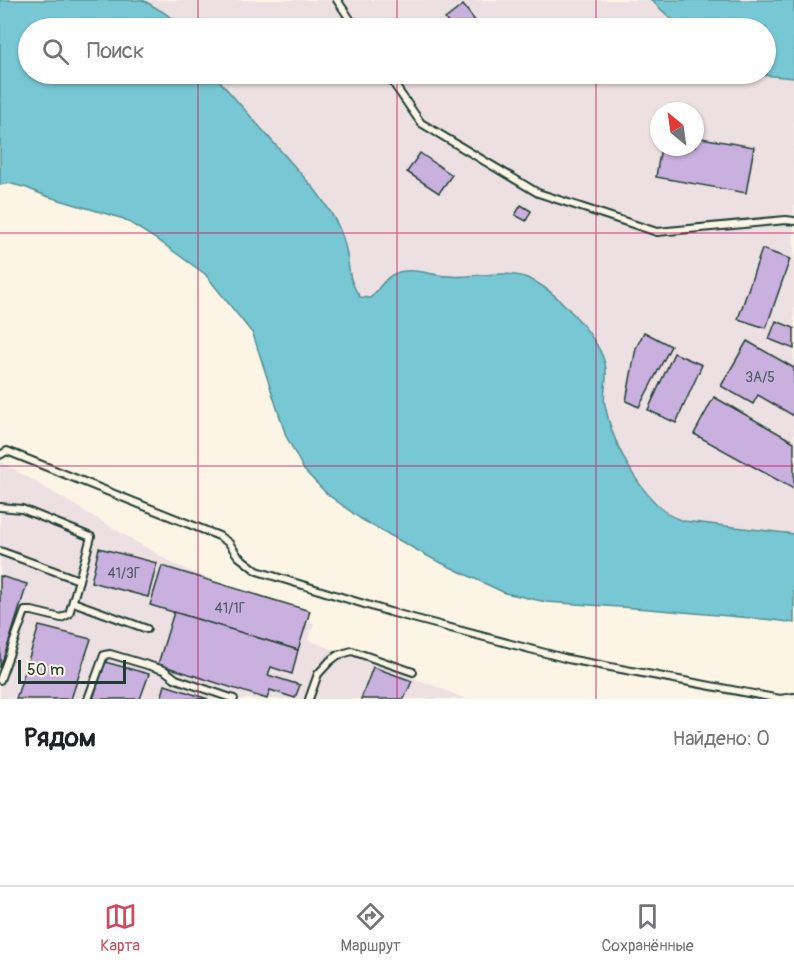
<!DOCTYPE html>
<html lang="ru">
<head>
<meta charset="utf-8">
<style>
	:root { --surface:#fff; --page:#f6f6f6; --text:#202124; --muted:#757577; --line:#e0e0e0; --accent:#d1495b }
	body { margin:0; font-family:Pangolin,sans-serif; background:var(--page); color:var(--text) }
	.compass { position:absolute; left:650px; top:102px; width:54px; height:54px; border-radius:50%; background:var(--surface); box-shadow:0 2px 4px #0004; rotate:331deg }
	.scale { position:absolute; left:18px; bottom:15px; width:108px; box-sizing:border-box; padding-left:6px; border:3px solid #1f3d34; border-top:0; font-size:16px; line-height:21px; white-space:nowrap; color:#1f3d34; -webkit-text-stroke:4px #fcf5e5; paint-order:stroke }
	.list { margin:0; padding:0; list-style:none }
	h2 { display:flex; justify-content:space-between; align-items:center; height:78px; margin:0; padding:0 24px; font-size:26px }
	h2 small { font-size:20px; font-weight:400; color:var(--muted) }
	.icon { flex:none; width:33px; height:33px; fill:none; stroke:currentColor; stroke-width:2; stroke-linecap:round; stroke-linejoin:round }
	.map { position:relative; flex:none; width:794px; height:699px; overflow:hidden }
	.search { position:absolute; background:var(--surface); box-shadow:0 2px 4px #0004; left:18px; right:18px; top:18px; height:66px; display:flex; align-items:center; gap:15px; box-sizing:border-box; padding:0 21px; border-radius:33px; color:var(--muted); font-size:22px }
	.sheet { height:186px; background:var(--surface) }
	nav { display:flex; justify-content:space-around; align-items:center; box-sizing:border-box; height:84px; border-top:2px solid var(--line); background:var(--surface); font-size:16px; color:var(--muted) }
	nav a { display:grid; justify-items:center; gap:3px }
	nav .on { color:var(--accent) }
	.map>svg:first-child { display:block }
	.built { fill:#ede0e3; fill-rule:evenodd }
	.water { fill:#78c7d4; stroke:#549094; stroke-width:1.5 }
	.building { fill:#cab0de; stroke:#1f3d34; stroke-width:1.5 }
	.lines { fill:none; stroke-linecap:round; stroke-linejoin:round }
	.lane-casing { stroke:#1f3d34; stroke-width:10 }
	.lane { stroke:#fcf5e5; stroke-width:6 }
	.grid { fill:none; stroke:#c2185b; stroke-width:1.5; stroke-opacity:0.55 }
	.labels { text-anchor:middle; stroke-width:5; stroke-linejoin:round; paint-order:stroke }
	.number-label { font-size:14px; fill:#4a5a5e }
</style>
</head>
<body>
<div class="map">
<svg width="794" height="699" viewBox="0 0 794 699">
	<rect width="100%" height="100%" fill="#fcf5e5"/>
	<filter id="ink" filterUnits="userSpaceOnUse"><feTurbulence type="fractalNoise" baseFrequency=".0167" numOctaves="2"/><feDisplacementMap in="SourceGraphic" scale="12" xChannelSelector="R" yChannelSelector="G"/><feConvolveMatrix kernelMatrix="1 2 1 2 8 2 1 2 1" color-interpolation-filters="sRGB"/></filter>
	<g filter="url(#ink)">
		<g class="built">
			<path d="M143,0H651L681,28H184L165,13Z"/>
			<path d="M215,74H749L794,78V534L684,521L669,515L657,504L634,477L614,436L604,403L605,386L601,351L571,310L545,289L528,278L508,274L449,277L411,271L399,273L383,284L378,291L370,298L360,297L353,286L349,272L344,241L329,210L316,191L223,85ZM659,111H695V147H659Z"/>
			<path d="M0,461L174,564L314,623L308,640L430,684L466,699H0Z"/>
		</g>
		<g class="water">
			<path d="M0,0H143L165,13L184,28H28V74H215L223,85L316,191C327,206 339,223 344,242C351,264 345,275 360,297L370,298C378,291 383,280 392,275C410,265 431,276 450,276C456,277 462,276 468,276C488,275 509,271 527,278C554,288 598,336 605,364C609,377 602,392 605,405C612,443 637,490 668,514C672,517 678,519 684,521L794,534V623L774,620L649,609L546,602L505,593L433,559L361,519L327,494L304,470L286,436L253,334L205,274L162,243L124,219L46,196L27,188L8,183L0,185Z"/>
			<path d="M651,0H794V78L749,74H766V28H681Z"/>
		</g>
		<g class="building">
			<path d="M463,5L479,26L475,28H453L445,19Z"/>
			<path d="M695,137L754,147L746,193L656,177L661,147H695Z"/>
			<path d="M420,153L452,175L439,193L407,172Z"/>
			<path d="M521,205L531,211L526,221L515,215Z"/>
			<path d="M762,249L790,259L766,328L738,319Z"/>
			<path d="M776,321L794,328V349L769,339Z"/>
			<path d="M644,332L671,346L639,407L626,401L636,348Z"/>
			<path d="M747,341L794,368V416L758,395L753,404L721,386Z"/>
			<path d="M674,353L702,365L676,423L648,410Z"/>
			<path d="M714,397L794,442V489L694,434Z"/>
			<path d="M99,548L157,563L148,597L91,582Z"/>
			<path d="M162,566L310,611L298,650L150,605Z"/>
			<path d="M0,576L27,584L0,671Z"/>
			<path d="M174,612L298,650L292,674L271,667L268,675L300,685L295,698L270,690L267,699L158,664Z"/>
			<path d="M39,626L91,639L71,699H16Z"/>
			<path d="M105,662L149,674L140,699H93Z"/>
			<path d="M373,667L412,681L404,699H361Z"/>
			<path d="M165,685L208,699H161Z"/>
		</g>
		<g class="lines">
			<defs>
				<g id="lane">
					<path d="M337,0L356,28"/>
					<path d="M387,74L421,123L538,193L657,232L786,220L794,221"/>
					<path d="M0,455L7,451L219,536L229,543L238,556L257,571L390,612L568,659L780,699L794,697"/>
					<path d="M0,507L22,509L91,537L79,580"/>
					<path d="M0,551L79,580L69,614L61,618L32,611H25L0,680"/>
					<path d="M73,602L147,629"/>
					<path d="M88,699L104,655L110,654L164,670L176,679L234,699"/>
					<path d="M309,699L318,674L330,661L338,655L352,651L413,672"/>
				</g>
			</defs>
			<use href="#lane" class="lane-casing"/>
			<use href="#lane" class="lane"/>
		</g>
	</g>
	<path class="grid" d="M198,0V28M397,0V28M596,0V28M198,74V699M397,74V699M596,74V699M0,233H794M0,466H794"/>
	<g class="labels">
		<g class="number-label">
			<text x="760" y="382">3А/5</text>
			<text x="124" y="578">41/3Г</text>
			<text x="230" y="613">41/1Г</text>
		</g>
	</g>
</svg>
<svg class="compass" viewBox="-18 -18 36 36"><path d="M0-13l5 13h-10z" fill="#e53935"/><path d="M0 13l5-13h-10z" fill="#757577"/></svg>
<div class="scale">50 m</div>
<div class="search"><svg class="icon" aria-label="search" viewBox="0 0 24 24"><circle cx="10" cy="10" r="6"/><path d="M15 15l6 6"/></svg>Поиск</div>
</div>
<section class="sheet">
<h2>Рядом<small>Найдено: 0</small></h2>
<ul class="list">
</ul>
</section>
<nav>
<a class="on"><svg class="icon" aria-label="map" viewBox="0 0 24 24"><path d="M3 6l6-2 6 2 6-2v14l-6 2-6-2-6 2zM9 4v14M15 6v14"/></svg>Карта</a>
<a><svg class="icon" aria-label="directions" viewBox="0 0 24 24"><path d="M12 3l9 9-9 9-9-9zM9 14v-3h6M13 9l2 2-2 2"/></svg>Маршрут</a>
<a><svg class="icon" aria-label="saved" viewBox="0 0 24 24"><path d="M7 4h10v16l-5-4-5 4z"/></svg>Сохранённые</a>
</nav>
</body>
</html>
